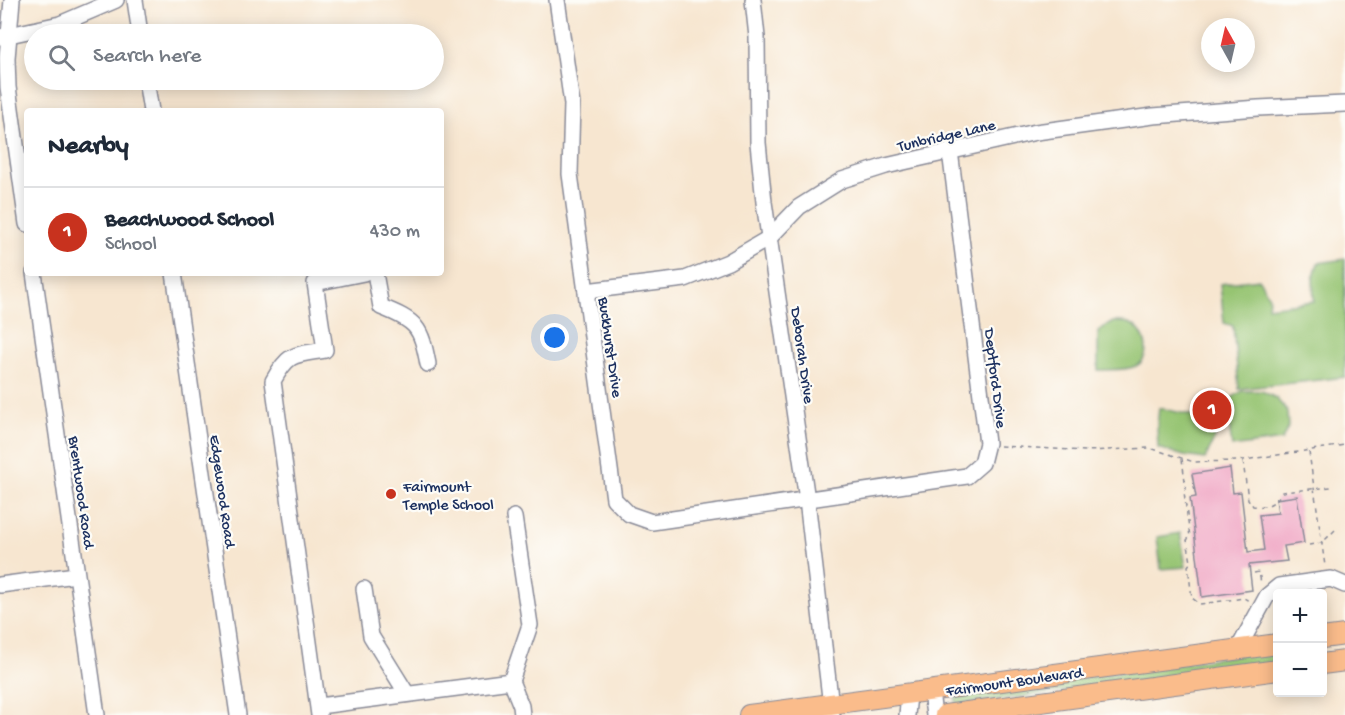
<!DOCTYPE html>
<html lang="en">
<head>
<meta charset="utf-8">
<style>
	:root { --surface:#fff; --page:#f2f2f3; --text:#1f2937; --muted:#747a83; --line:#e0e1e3; --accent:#c8321e }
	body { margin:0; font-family:"Gochi Hand",sans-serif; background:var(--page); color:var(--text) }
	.controls { position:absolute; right:18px; bottom:18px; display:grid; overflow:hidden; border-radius:6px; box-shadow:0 3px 15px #0003 }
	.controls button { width:54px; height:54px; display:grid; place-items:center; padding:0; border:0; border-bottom:2px solid var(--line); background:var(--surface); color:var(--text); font:30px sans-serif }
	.compass { position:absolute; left:1201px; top:18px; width:54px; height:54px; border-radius:50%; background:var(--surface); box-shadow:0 3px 15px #0003; rotate:352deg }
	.you { position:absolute; left:555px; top:338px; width:21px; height:21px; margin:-15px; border:4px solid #fff; border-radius:50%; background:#1a73e8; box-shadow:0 0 0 9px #1a73e833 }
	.badge { display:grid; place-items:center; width:39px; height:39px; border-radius:50%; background:var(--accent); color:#fff; font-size:20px; font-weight:700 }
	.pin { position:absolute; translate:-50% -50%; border:3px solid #fff; box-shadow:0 2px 6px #0006 }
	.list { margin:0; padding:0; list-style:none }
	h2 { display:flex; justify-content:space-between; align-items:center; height:78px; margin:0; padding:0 24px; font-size:26px }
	h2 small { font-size:20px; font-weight:400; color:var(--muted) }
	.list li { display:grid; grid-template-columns:39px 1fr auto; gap:18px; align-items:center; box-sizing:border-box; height:90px; padding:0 24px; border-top:2px solid var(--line) }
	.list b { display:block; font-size:22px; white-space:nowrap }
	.list p { margin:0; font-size:20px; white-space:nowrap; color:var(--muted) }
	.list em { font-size:20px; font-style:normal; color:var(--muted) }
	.icon { flex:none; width:33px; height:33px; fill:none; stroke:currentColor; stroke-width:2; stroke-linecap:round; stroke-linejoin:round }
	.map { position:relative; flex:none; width:1345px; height:715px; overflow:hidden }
	.search { position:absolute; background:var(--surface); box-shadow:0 3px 15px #0003; left:24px; top:24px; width:420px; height:66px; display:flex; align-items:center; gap:15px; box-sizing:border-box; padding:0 21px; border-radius:33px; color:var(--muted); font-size:22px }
	.panel { position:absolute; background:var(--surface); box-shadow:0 3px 15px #0003; left:24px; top:108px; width:420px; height:168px; border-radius:6px }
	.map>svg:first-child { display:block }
	.green { fill:#96c472; stroke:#587a68; stroke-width:1.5 }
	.building { fill:#f1abc7 }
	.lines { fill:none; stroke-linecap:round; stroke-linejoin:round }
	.minor-casing { stroke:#898a97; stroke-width:18 }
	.major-casing { stroke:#898a97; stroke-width:22 }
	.path { stroke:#898a97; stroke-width:1.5; stroke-dasharray:4.5 4.5; stroke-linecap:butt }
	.minor { stroke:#fff; stroke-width:15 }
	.major { stroke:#fabc8b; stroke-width:20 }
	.poi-dot { fill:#c8321e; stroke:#fdfcf7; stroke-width:2 }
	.labels { text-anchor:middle; stroke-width:4.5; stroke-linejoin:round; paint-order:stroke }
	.street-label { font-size:16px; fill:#1b2f5e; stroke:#fdfcf7 }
	.poi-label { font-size:16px; fill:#1b2f5e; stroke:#fdfcf7; text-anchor:start }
</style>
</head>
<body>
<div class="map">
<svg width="1345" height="715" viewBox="0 0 1345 715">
	<rect width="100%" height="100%" fill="#fdfcf7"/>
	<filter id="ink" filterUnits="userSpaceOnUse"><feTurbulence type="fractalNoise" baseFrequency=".0167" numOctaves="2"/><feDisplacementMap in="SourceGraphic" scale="12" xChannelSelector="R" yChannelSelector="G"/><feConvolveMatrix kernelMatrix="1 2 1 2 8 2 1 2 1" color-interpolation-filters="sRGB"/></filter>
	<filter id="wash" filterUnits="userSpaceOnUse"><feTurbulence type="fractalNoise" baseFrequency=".008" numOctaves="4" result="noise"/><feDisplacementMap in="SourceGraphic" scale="24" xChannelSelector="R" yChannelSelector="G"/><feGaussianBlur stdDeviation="1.35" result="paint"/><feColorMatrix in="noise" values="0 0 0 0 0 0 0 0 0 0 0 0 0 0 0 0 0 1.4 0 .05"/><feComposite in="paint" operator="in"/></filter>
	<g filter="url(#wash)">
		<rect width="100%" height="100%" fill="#f7e6d0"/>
		<g class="green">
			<path d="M1345,259V377L1239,389L1233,326L1224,323L1220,284L1259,279L1269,297L1268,307L1314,301L1313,279L1318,263Z"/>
			<path d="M1113,322C1118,322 1126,321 1131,324C1146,331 1153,357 1136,366C1126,371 1109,369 1098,370V331Z"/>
			<path d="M1242,391H1262L1276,398L1287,411L1288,427L1282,440L1232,447L1226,402Z"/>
			<path d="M1159,408L1204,418L1214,423L1215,437L1205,459L1184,456L1158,448L1157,426Z"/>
			<path d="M1180,533L1186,567L1161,569L1157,537Z"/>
			<path d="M1277,649V665L957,705L955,697Z"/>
		</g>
		<g id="blocks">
			<path class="building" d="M1230,468L1233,493L1241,492L1248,552L1264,550L1259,515L1278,513L1276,499L1297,496L1304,543L1284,546L1287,561L1249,565L1252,590L1202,597L1190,498L1196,497L1192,474Z"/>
		</g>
	</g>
	<g filter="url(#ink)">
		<use href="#blocks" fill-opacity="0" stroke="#898a97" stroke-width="1.5"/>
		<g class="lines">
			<defs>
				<g id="minor">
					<path d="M12,0L7,58L8,87L27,224"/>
					<path d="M135,0L140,34"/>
					<path d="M557,0L572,104L570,174L614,499L629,514L652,522L967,476L982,463L987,443L950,151"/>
					<path d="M753,0L757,37L758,143L764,202L807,500L832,715"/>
					<path d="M0,37L60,24L116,0"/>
					<path d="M146,80L151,111"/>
					<path d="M34,273L97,715"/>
					<path d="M174,273L238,715"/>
					<path d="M375,273L381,307C417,321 421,327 428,364"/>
					<path d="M586,291L685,279L728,262L769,238L799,207L842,180L886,166L1036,132L1153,116L1258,108L1345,104"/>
					<path d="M0,585L76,575"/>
					<path d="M364,589L371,636L407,694"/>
					<path d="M1238,649L1267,596L1279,586L1331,579L1345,585"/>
					<path d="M511,681L530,625L514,517"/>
					<path d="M931,692L934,715"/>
					<path d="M319,706L511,681L521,706L522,715"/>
					<path d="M319,715L273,381C289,352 294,355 325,350L315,283L364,273"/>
					<path d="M907,715L909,695"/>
				</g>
				<g id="major">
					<path d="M1322,638L1345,635"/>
					<path d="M1322,664L1345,661"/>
					<path d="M749,715L1278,644"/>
					<path d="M945,715L1278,670"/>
				</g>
			</defs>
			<use href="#minor" class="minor-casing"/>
			<use href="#major" class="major-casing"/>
			<g class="path">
				<path d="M1000,446L1087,451L1150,448L1194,462L1237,461L1345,445"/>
				<path d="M1309,452L1325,566"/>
				<path d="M1182,459L1186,488L1184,492L1190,537L1187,540L1191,562L1188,566L1192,598L1200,604L1244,598L1249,601"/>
				<path d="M1243,461L1248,499L1253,506C1267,508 1275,504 1282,492L1331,487"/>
				<path d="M1309,545L1322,543L1337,528"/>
				<path d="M1254,573L1259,572L1261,583"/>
			</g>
			<use href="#minor" class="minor"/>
			<use href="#major" class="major"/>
		</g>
	</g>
	<circle class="poi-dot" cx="391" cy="494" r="6"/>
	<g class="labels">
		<g class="street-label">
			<text transform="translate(946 134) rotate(-13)" y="6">Tunbridge Lane</text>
			<text transform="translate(612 347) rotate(82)" y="6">Buckhurst Drive</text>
			<text transform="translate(804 355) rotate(82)" y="6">Deborah Drive</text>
			<text transform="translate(997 378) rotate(83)" y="6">Deptford Drive</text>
			<text transform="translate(224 491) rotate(82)" y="6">Edgewood Road</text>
			<text transform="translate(83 492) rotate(82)" y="6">Brentwood Road</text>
			<text transform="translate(1014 680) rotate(-8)" y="6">Fairmount Boulevard</text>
		</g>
		<g class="poi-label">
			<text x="403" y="491">Fairmount<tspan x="403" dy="18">Temple School</tspan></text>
		</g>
	</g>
</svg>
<div class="controls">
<button>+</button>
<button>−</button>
</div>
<svg class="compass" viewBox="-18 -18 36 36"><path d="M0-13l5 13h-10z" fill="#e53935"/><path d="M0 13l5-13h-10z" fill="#747a83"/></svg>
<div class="you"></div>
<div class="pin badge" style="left:1212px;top:410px">1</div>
<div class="search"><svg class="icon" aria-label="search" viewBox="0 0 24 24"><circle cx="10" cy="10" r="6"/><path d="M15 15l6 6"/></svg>Search here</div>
<section class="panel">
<h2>Nearby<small></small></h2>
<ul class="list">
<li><span class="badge">1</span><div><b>Beachwood School</b><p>School</p></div><em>430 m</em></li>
</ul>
</section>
</div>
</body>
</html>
